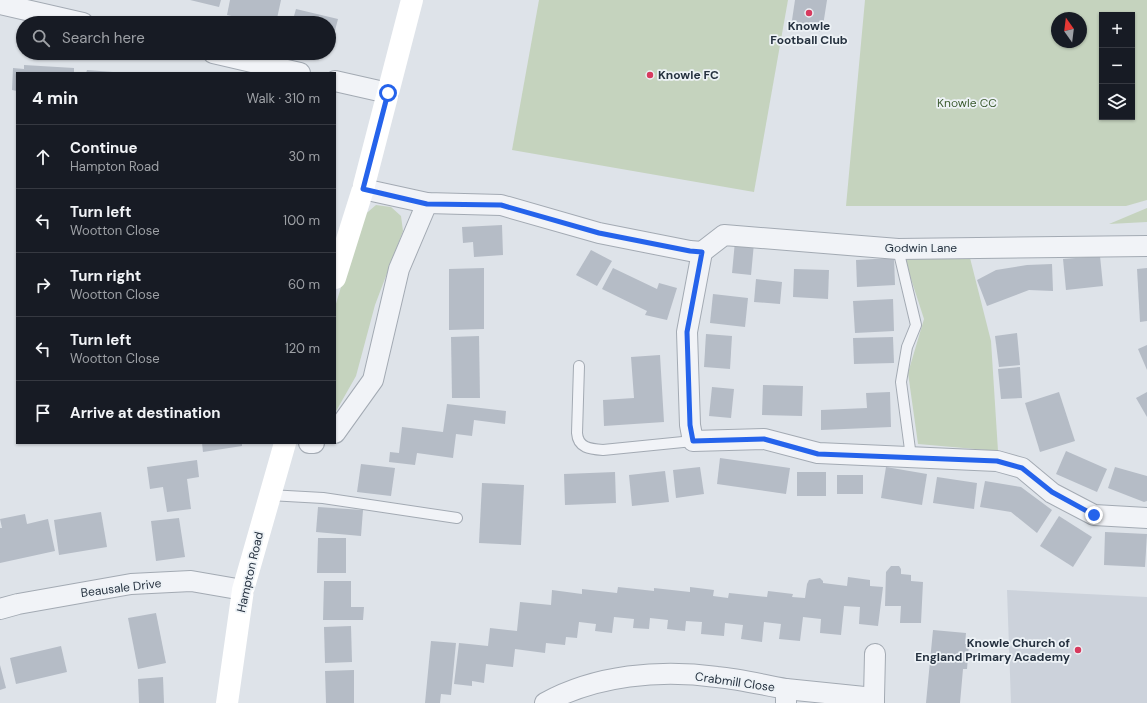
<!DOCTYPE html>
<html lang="en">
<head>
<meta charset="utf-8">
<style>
	:root { --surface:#171b24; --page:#242831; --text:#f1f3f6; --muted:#9ea1a6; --line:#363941 }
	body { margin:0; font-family:"DM Sans",sans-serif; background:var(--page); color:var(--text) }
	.controls { position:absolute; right:12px; top:12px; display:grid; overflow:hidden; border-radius:0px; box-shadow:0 1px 3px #0004 }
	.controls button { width:36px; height:36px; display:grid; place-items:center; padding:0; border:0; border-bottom:1px solid var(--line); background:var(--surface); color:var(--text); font:20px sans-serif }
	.compass { position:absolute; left:1051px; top:12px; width:36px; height:36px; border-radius:50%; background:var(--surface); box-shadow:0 1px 3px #0004; rotate:346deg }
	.stop { position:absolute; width:12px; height:12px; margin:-9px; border:3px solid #2563eb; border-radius:50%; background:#fff }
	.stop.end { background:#2563eb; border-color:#fff; box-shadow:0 1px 4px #0008 }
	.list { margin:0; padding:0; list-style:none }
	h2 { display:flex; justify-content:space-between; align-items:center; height:52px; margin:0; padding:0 16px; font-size:17px }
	h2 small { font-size:13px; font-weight:400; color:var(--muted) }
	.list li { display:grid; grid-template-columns:26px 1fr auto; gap:12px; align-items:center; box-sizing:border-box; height:64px; padding:0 16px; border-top:1px solid var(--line) }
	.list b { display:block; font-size:15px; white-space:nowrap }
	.list p { margin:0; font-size:13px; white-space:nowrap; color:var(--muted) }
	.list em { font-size:13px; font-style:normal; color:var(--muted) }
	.icon { flex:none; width:22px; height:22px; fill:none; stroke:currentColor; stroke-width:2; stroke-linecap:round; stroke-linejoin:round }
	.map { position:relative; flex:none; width:1147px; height:703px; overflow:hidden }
	.search { position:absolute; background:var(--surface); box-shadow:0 1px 3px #0004; left:16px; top:16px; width:320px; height:44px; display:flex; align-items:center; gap:10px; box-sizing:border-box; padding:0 14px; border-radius:22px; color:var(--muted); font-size:15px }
	.panel { position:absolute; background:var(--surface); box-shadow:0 1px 3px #0004; left:16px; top:72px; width:320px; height:372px; border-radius:0px }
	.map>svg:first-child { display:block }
	.built { fill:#ccd2db }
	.green { fill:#c5d3be; fill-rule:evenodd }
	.building { fill:#b5bcc6 }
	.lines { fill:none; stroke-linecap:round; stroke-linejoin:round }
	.lane-casing { stroke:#a3aab3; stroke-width:12 }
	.street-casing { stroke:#a3aab3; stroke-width:22 }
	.lane { stroke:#f1f3f7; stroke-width:10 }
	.street { stroke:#f1f3f7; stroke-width:20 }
	.secondary { stroke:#fff; stroke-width:22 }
	.route { stroke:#2563eb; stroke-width:5 }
	.poi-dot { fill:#d73a5e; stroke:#edf2f6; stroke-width:1.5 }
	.labels { text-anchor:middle; stroke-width:3.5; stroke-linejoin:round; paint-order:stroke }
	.poi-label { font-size:12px; font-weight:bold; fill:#263240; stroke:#edf2f6 }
	.park-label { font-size:12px; fill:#3e5d32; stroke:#edf2f6 }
	.street-label { font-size:12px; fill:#263240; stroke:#edf2f6 }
</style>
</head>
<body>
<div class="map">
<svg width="1147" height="703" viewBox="0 0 1147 703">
	<rect width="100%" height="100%" fill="#dee3e9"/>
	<path class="built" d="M1007,590L1147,597V703H1011Z"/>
	<g class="green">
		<path d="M539,0H788L754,192L512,150Z"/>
		<path d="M865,0H1147V200L1126,206H846ZM1102,15H1132V117H1102ZM1057,18H1081V42H1057Z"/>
		<path d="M376,205L391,207L401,216L403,231L375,305L356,376L335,413V307L362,217Z"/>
		<path d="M1147,208V222L1109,224Z"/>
		<path d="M903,254H969L991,341L998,451L918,444L908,373L924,319Z"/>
	</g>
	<g class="building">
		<path d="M190,0H221L219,7Z"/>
		<path d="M230,0H281L276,23H263L227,15Z"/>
		<path d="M795,0H827L822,32L791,27Z"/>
		<path d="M296,9L338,19L332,42H329V23H292Z"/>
		<path d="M24,65L74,68V73H17V91L12,90L13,68L24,69Z"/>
		<path d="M87,70L113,72V73H86Z"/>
		<path d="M502,225L503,255L474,257L473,242L463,243L462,227Z"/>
		<path d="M735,241L754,243L751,275L732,273Z"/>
		<path d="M591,250L612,261L597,286L576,275Z"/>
		<path d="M1100,256L1103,286L1066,290L1063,259Z"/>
		<path d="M894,258L895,285L857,287L856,260Z"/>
		<path d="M1052,264L1053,291L1029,290L987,306L977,280L996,270L1027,265Z"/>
		<path d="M484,268V329L449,330V269Z"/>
		<path d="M613,268L657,289L659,283L677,288L667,320L645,315L647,311L602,289Z"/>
		<path d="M1147,268V321L1140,322L1137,269Z"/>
		<path d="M794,269L829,270L828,299L793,297Z"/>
		<path d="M756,279L782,282L780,304L754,302Z"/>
		<path d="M713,294L748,298L745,327L710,323Z"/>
		<path d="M893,299L894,331L855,333L853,301Z"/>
		<path d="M1017,333L1020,365L999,367L995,336Z"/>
		<path d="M706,334L732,336L730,369L704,367Z"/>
		<path d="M479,336L480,398H452L451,337Z"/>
		<path d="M893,337L894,363L854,364L853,338Z"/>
		<path d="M1147,345V370L1138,349Z"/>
		<path d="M660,355L664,422L604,426L603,400L634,398L631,357Z"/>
		<path d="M1020,367L1022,398L1001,399L998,369Z"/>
		<path d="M763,385L803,386L802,416L762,415Z"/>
		<path d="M712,387L734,389L731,418L709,416Z"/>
		<path d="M890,392L891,427L821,430V410L867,408L866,393Z"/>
		<path d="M1059,392L1075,441L1040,452L1025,403Z"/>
		<path d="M1147,392V417L1136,398Z"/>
		<path d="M447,404L506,411L505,424L474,420L472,436L456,434L453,458L417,453L415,465L389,462L390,452L399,453L402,427L443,432Z"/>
		<rect x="16" y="412" width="1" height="14"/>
		<path d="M202,443H242V446L203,452Z"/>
		<path d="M1066,451L1107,469L1097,492L1056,474Z"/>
		<path d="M720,458L790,468L786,494L717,484Z"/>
		<path d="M197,460L199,477L187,479L191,509L167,512L163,487L150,489L147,467Z"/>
		<path d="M361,464L395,468L391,496L357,492Z"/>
		<path d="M700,467L704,494L676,498L673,470Z"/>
		<path d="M886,467L927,474L922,505L881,498Z"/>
		<path d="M1115,467L1147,476V501L1144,502L1108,488Z"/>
		<path d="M665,471L669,502L632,506L629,475Z"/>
		<path d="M615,472L616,503L565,505L564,474Z"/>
		<rect x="797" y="472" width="29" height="24"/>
		<rect x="837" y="475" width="26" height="19"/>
		<path d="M937,477L977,483L974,509L933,503Z"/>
		<path d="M985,481L1021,487L1052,510L1037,533L1011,512L980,507Z"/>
		<path d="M482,483L524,485L521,545L479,543Z"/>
		<path d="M318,507L363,510L361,536L316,532Z"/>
		<path d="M101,512L107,547L59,555L54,520Z"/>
		<path d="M25,514L27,524L48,519L55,551L0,563V528H2L0,519Z"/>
		<path d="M1059,516L1092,537L1073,567L1040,546Z"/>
		<path d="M179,518L185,557L156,561L151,521Z"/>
		<path d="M1105,532L1147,534L1145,567L1104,565Z"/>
		<path d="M318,538H346V573H317Z"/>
		<path d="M891,566H899L901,569V574L911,575V581L923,582L921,623H900L901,606H885L886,572Z"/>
		<path d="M848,577L870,580V586L883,587L878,626L859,624L860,607L844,606L841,635L820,633L821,619L803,617L800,641L779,639L781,624L764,622L762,642L741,639L743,625L725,623L724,636L701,634L702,622L686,621L685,631L667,629L668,620L650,618L649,629L633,628L634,619L614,617L612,633L595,631L596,624L579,622L577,638L566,637L565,645L546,643L545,653L515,649L513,667L486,664L484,683L472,681V686L454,684L459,643L488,646L490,628L517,631L520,602L551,605L552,590L582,594V589L617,593L618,587L654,591V588L690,592V587L714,590L713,596L728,598L729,593L767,597L768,591L793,594L792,597L805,598L807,584L809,580L820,578L823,581V583L847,586Z"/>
		<path d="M324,581H351V607H364L363,620H323Z"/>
		<path d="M156,613L166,663L138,669L128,618Z"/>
		<path d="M351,626L352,662L325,663L324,627Z"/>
		<path d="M933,630L966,633L965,644H969L967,669H963L960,703H926Z"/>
		<path d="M431,641L456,643L451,695L441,694L440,703H425Z"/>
		<path d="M61,646L67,672L16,684L10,658Z"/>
		<path d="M0,665L6,688L0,690Z"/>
		<path d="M354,670V703H326L325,671Z"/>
		<path d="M163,677L164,703H139L138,679Z"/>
	</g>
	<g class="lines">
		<defs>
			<g id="lane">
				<path d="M898,249L916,325L907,347L901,382L911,457"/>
				<path d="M579,366L577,433C578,448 590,449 603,450L693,441"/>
				<path d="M269,495L323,498L457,518"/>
			</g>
			<g id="street">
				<path d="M0,4L83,23"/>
				<path d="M213,53L300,73"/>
				<path d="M335,81L388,93"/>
				<path d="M363,189L427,203L501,205L599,233L690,251L702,252"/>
				<path d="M702,252L687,332L690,425L693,441L764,439L818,453L997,461L1022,468L1052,493L1094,515L1147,518"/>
				<path d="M702,252L724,235L898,249L1147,246"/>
				<path d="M335,433L373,380L399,269L427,203"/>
				<path d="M309,443H314"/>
				<path d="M0,609L18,604L131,584L191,581L243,590"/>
				<path d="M786,689L874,698V703"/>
				<path d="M874,698L875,654"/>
				<path d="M545,703C596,675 660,669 717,677C740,679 763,685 786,689V703"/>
			</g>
		</defs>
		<use href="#lane" class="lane-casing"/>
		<use href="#street" class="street-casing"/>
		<use href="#lane" class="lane"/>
		<use href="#street" class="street"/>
		<g class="secondary">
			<path d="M335,278L363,189L412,0"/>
			<path d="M227,703L243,590L285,443"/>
		</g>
	</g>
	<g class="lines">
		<path class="route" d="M388,93L363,189L427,204L501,205L599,233L690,251L702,252L687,332L690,425L693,441L764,439L818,454L997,461L1022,468L1052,492L1094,515"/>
	</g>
	<g class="poi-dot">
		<circle cx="809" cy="13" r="4"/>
		<circle cx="650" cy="75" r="4"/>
		<circle cx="1078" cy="650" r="4"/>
	</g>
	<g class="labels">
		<g class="poi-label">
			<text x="809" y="30">Knowle<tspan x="809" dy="14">Football Club</tspan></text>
			<text x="658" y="79" text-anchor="start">Knowle FC</text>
			<text x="1070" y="647" text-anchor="end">Knowle Church of<tspan x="1070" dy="14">England Primary Academy</tspan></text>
		</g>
		<g class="park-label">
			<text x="967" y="107">Knowle CC</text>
		</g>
		<g class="street-label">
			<text x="921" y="252">Godwin Lane</text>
			<text transform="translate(250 572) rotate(-77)" y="4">Hampton Road</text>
			<text transform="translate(121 588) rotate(-7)" y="4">Beausale Drive</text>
			<text transform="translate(735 682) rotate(8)" y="4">Crabmill Close</text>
		</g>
	</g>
</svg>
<div class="controls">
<button>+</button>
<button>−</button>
<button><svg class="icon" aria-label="layers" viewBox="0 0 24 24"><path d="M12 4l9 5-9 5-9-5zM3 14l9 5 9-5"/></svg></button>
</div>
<svg class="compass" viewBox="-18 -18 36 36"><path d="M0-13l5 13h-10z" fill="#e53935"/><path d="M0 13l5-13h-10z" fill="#9ea1a6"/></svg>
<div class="stop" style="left:388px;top:93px"></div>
<div class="stop end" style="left:1094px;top:515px"></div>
<div class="search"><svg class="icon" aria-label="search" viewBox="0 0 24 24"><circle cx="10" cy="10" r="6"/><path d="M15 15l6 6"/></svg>Search here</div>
<section class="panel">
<h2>4 min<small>Walk · 310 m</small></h2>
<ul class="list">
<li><svg class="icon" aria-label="ahead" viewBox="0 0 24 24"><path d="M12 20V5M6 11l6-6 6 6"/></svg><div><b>Continue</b><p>Hampton Road</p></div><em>30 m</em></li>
<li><svg class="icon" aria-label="left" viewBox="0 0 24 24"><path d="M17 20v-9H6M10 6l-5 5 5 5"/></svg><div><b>Turn left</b><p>Wootton Close</p></div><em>100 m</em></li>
<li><svg class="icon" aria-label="right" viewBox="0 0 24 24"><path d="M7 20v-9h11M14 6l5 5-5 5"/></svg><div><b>Turn right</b><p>Wootton Close</p></div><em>60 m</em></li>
<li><svg class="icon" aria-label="left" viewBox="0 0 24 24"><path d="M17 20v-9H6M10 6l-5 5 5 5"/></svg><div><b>Turn left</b><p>Wootton Close</p></div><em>120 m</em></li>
<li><svg class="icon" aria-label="arrive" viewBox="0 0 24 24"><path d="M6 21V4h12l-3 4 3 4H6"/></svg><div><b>Arrive at destination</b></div></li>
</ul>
</section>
</div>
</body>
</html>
